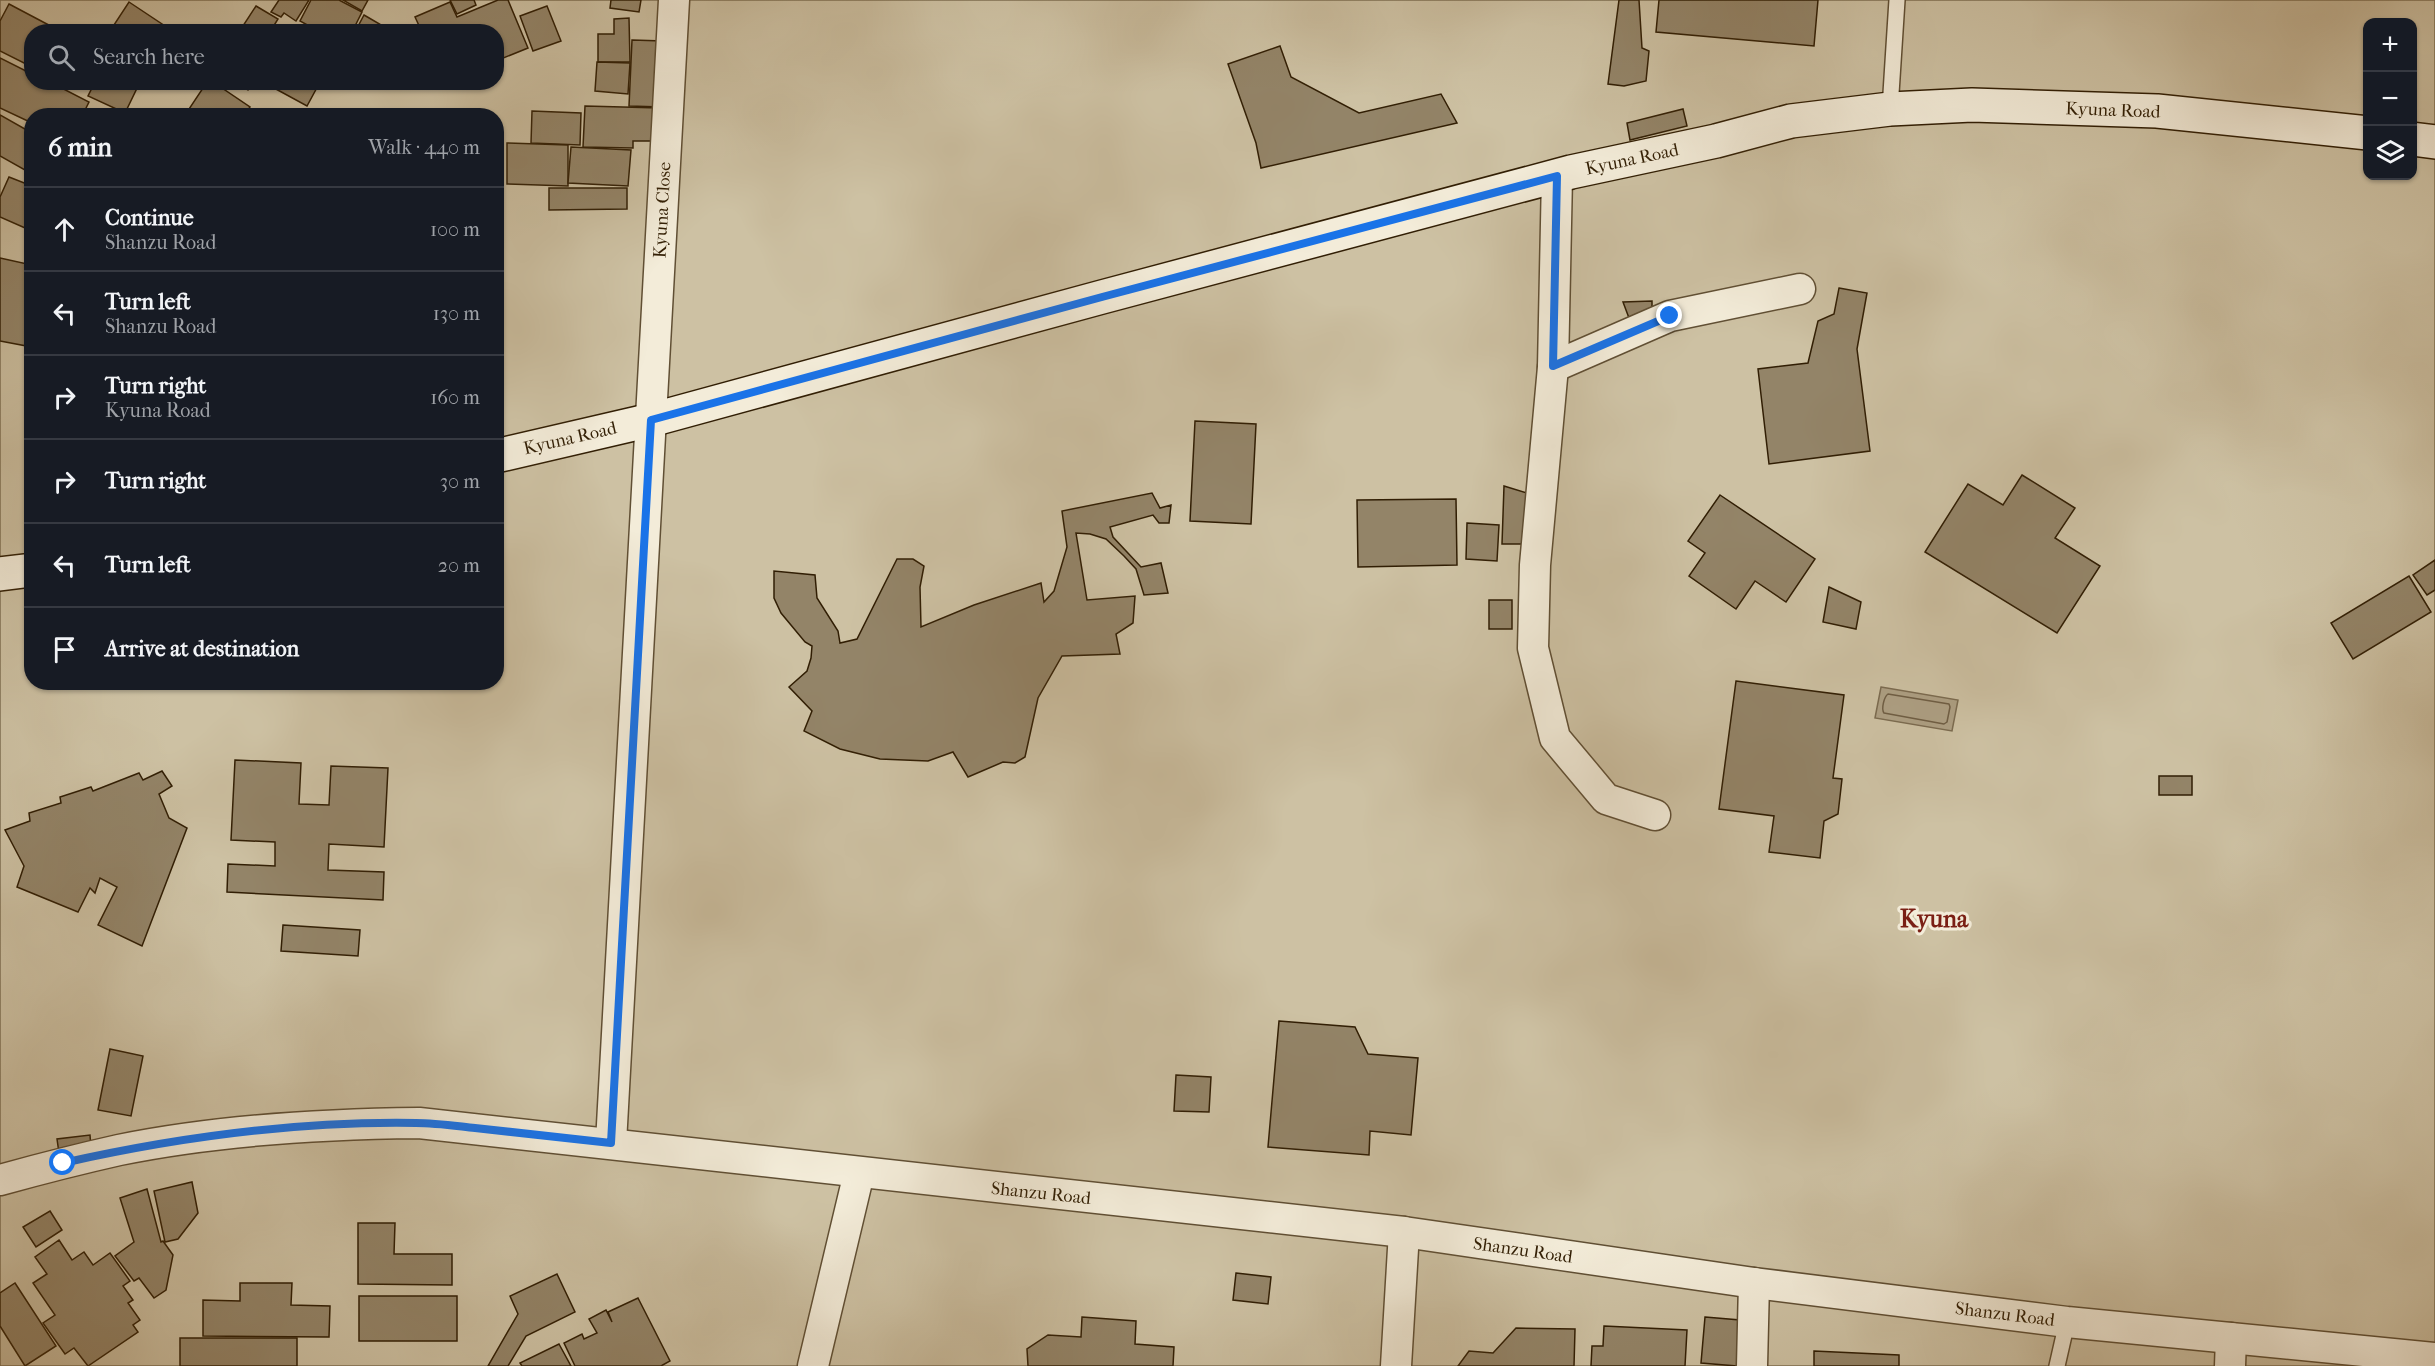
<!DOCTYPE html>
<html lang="en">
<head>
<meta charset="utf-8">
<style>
	:root { --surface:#171b24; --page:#242831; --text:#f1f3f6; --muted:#9ea1a6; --line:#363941 }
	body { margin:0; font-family:"IM FELL French Canon",serif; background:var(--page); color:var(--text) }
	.controls { position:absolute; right:18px; top:18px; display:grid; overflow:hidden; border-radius:12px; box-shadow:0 2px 4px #0004 }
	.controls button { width:54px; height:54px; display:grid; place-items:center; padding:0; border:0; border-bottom:2px solid var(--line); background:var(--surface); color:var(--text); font:30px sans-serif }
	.stop { position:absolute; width:18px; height:18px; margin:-14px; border:4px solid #1a73e8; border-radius:50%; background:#fff }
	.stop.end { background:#1a73e8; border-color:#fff; box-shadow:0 2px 6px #0008 }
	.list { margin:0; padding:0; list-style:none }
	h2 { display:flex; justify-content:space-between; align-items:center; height:78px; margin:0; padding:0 24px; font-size:26px }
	h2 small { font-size:20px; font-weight:400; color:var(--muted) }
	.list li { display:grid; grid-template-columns:39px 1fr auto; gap:18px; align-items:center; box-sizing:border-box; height:84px; padding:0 24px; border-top:2px solid var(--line) }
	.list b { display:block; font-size:22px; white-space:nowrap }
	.list p { margin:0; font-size:20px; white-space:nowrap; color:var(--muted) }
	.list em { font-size:20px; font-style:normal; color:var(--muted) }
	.icon { flex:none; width:33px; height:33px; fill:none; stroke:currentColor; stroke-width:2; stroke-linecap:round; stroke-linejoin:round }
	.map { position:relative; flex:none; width:2435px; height:1366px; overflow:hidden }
	.search { position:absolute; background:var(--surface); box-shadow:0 2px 4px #0004; left:24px; top:24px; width:480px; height:66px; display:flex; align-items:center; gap:15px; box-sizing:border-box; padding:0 21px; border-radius:24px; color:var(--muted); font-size:22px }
	.panel { position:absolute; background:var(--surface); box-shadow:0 2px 4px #0004; left:24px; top:108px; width:480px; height:582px; border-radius:24px }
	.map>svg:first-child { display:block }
	.green { fill:#cdc1a3; stroke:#7f7054; stroke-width:1.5; fill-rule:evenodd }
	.water { fill:#ad9f83; stroke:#7b6b50; stroke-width:1.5 }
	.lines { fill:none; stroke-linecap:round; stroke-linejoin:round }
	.shore { stroke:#6f5e44; stroke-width:1.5 }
	.building { fill:#938468; stroke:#311e04; stroke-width:1.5 }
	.service-casing { stroke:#604f34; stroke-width:18 }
	.minor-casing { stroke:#604f34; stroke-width:33 }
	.secondary-casing { stroke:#311e04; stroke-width:36 }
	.service { stroke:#f3ecd9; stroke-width:15 }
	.minor { stroke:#f3ecd9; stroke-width:30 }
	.secondary { stroke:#f3ecd9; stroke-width:33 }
	.route { stroke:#1a73e8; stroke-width:8 }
	.labels { text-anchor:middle; stroke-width:6; stroke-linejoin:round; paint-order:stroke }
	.street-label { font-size:18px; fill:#311e04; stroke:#f3ecd9 }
	.district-label { font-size:24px; font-weight:bold; fill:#7a1f14; stroke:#f3ecd9 }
</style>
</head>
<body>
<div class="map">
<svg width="2435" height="1366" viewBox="0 0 2435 1366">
	<rect width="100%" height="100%" fill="#ede2c4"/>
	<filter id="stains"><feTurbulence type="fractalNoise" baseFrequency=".00333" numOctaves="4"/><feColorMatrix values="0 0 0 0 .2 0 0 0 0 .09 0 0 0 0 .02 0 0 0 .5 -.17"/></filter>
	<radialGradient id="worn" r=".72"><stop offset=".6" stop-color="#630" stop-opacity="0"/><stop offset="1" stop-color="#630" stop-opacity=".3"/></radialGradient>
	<path class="green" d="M0,0H2435V1366H0ZM2368,22H2412V176H2368ZM32,32H496V82H32ZM32,116H496V682H32Z"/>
	<path class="water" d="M1881,687L1958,700L1952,731L1875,718Z"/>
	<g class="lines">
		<path class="shore" d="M1888,694L1949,704L1950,707L1947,722L1944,724L1884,713C1881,709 1884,697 1888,694Z"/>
	</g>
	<g class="building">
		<path d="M279,0H309L296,21L284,13L281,17L271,12Z"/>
		<path d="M311,0H339L362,12L352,32H320L300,21Z"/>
		<path d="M343,0H368L362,11Z"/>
		<path d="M450,0H474L476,5L457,14Z"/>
		<path d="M498,0H508L528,48L496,61V32H422L415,17L450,2L457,17Z"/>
		<path d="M611,0H641L639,12L610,8Z"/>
		<path d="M1619,0H1639L1642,48L1649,51L1646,81L1624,86L1608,84Z"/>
		<path d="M1659,0H1818L1814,46L1656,32Z"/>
		<path d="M129,2L174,32L110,31Z"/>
		<path d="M9,4L62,32H32V67L0,51V21Z"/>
		<path d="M256,6L278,19L270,32H239Z"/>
		<path d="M547,6L561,41L533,51L520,16Z"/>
		<path d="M364,15L383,26L380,32H355Z"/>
		<path d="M629,18L630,62H598V34H614V19Z"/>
		<path d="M632,40L663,41L662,107L629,106Z"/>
		<path d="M1280,46L1291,77L1359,113L1441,94L1457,123L1261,168L1256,143L1228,64Z"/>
		<path d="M0,58L32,74V82H50L89,102L82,116H32V123L0,108Z"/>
		<path d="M597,62L630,63L628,94L595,91Z"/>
		<path d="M95,82H140L125,113L88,96Z"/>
		<path d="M207,82H213L250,107L244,116H198L189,109Z"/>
		<path d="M235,82H252L248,90Z"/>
		<path d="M263,82H320L307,106Z"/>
		<path d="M585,106L660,108L658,141H633V148L583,147Z"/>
		<path d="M1683,109L1687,126L1630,140L1627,123Z"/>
		<path d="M532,111L581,113L580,145L531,143Z"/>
		<path d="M0,115L32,133V174L0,156Z"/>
		<path d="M507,143L568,145V186L507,184Z"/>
		<path d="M571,147L631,150L628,186L568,183Z"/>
		<path d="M9,177L32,186V231L0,217V197Z"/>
		<path d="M549,188H627V209L549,210Z"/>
		<path d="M0,258L32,265V347L0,341Z"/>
		<path d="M1839,288L1867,293L1857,349L1870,451L1769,464L1758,369L1808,363L1818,321L1834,314Z"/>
		<path d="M1652,301V310L1629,318L1623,302Z"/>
		<path d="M1195,421L1256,424L1251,524L1190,521Z"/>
		<path d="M2022,475L2075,508L2055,538L2100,566L2057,633L1925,552L1968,484L2003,505Z"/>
		<path d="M1504,486L1527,493L1526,544H1502Z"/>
		<path d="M1152,493L1160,508L1171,505L1169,523H1159L1153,515L1110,527L1113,537L1141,567L1161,563L1168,593L1144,595L1136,569L1124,556L1106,539L1090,534L1076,533L1087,600L1135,596L1133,623L1116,634L1120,654L1062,656L1038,698L1025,757L1015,763L1003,762L968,777L953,752L928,761L880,759L840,749L804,731L812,711L789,687L807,671L811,658L812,646L805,642L781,613L774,598V571L815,575L817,598L838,631L840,643L857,639L897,559H913L924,566L920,587L921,627L974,605L1041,583L1044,602L1054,591L1067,547L1062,511Z"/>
		<path d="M1720,495L1815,559L1786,602L1755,581L1736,609L1689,576L1705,553L1688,541Z"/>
		<path d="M1456,499L1457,565L1358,567L1357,500Z"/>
		<path d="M1467,523L1499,525L1497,561L1466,559Z"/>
		<path d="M2435,560V590L2427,595L2413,575Z"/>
		<path d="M2409,576L2431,612L2353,659L2331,623Z"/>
		<path d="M1829,587L1861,602L1856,629L1823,622Z"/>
		<rect x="1489" y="600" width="23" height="29"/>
		<path d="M1736,681L1844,695L1833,778L1842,779L1838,814L1824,821L1820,858L1769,852L1774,816L1719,809Z"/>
		<path d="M235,760L301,763L299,804L329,805L331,766L388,768L384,847L329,844L328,870L384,872L383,900L227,892L228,864L275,866V842L231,840Z"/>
		<path d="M162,771L172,786L159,794L169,818L187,828L142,946L98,925L117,887L100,878L95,893L90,888L78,912L17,887L24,866L5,830L30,821L29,813L61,803L60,797L91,787L93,791L139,773L143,780Z"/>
		<rect x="2159" y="776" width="33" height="19"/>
		<path d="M283,925L360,930L358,956L281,951Z"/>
		<path d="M1279,1021L1355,1027L1368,1054L1418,1058L1411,1135L1370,1131L1369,1155L1268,1147Z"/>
		<path d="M110,1049L143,1056L131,1116L98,1110Z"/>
		<path d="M1176,1075L1211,1077L1209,1112L1174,1111Z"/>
		<path d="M90,1135L91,1148L59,1153L57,1139Z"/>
		<path d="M192,1182L198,1213L178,1239L165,1242L154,1191Z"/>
		<path d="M147,1189L161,1242L163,1241L173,1255L166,1290L154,1298L139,1278L134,1281L115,1256L134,1242L120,1198Z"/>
		<path d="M50,1211L62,1230L36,1247L23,1227Z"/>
		<path d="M358,1223H395L394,1254H452V1285L358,1284Z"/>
		<path d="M59,1240L72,1260L84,1252L93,1265L110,1253L130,1281L123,1286L133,1300L128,1303L140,1320L133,1325L138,1332L88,1366L74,1348L65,1354L43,1323L55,1315L33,1283L47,1274L35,1257Z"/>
		<path d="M1236,1273L1271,1277L1268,1304L1233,1300Z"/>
		<path d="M557,1274L575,1312L526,1336L508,1366H488L518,1314L510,1296Z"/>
		<path d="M15,1283L56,1346L25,1366L0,1326V1293Z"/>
		<path d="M240,1283H292L291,1305L330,1306L329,1337L203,1336V1300L240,1301Z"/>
		<rect x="359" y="1296" width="98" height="45"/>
		<path d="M638,1298L670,1361L661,1366H575L564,1343L582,1334L584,1339L597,1333L589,1319L606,1310L612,1322L608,1312Z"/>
		<path d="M1082,1317L1136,1321L1135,1344L1174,1347L1173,1366H1028L1027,1349L1048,1335L1081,1337Z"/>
		<path d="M1705,1317L1740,1320L1737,1366L1701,1363Z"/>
		<path d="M1604,1326L1687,1330L1685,1366H1591L1592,1346H1603Z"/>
		<path d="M1516,1328L1575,1329L1574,1366H1458L1469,1351L1493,1353Z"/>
		<rect x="180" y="1338" width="117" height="28"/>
		<path d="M559,1344L571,1366H522L520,1363Z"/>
		<path d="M1814,1351L1899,1355V1366H1814Z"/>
	</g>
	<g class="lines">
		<defs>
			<g id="service">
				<path d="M1890,109L1897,0"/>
				<path d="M2057,1366L2067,1322"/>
			</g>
			<g id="minor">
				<path d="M1557,176L1553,367L1535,565L1533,648L1555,738L1606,799L1655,815"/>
				<path d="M1553,367L1670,316L1800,289"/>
				<path d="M611,1143L674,0"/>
				<path d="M0,1180C40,1169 79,1159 119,1150C217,1130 319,1124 419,1123L1404,1232L1754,1283L2067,1322L2435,1358"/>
				<path d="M813,1366L859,1173"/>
				<path d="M1396,1366L1404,1232"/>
				<path d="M1752,1366L1754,1283"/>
				<path d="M2230,1366L2231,1338"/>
			</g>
			<g id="secondary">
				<path d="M2412,139L2435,142"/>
				<path d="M496,456L651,420L1102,297L1571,172L1716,141L1791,121L1890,109L1972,105L2157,111L2368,133"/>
				<path d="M0,574L32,570"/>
			</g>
		</defs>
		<use href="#service" class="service-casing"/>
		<use href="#minor" class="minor-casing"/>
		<use href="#secondary" class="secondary-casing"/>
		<use href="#service" class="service"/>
		<use href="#minor" class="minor"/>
		<use href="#secondary" class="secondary"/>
	</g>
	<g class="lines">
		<path class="route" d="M63,1163C179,1137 298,1121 416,1123C436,1123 456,1126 475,1128C521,1133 566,1138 611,1143L651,420L1102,297L1557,176L1553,366L1670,316"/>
	</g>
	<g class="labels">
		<g class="street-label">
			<text transform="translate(2113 110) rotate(2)" y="6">Kyuna Road</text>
			<text transform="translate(1632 159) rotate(-12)" y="6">Kyuna Road</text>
			<text transform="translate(662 210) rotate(-87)" y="6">Kyuna Close</text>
			<text transform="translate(570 438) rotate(-13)" y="6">Kyuna Road</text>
			<text transform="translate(1041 1193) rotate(6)" y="6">Shanzu Road</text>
			<text transform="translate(1523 1250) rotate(8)" y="6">Shanzu Road</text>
			<text transform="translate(2005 1314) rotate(7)" y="6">Shanzu Road</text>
		</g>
		<g class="district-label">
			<text x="1934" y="927">Kyuna</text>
		</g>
	</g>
	<rect width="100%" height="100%" filter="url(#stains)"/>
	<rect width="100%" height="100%" fill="url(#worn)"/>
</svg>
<div class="controls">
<button>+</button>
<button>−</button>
<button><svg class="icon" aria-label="layers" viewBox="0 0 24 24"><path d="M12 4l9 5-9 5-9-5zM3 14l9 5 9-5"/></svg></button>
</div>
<div class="stop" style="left:63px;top:1163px"></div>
<div class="stop end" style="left:1670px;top:316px"></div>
<div class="search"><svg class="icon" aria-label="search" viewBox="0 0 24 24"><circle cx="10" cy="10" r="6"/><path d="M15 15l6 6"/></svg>Search here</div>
<section class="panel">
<h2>6 min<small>Walk · 440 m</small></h2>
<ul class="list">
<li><svg class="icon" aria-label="ahead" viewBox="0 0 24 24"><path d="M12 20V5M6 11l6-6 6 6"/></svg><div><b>Continue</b><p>Shanzu Road</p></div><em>100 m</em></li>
<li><svg class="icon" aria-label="left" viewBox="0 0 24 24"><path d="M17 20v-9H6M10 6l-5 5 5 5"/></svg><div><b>Turn left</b><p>Shanzu Road</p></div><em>130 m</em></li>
<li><svg class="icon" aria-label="right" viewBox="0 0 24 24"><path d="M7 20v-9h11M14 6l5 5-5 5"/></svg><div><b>Turn right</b><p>Kyuna Road</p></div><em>160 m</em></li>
<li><svg class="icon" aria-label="right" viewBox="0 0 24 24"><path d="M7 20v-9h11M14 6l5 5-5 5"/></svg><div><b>Turn right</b></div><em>30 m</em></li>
<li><svg class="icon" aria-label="left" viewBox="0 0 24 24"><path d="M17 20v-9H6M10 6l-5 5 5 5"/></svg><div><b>Turn left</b></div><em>20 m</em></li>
<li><svg class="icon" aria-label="arrive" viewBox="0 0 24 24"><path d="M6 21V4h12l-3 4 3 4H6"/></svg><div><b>Arrive at destination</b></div></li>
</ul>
</section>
</div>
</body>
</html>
